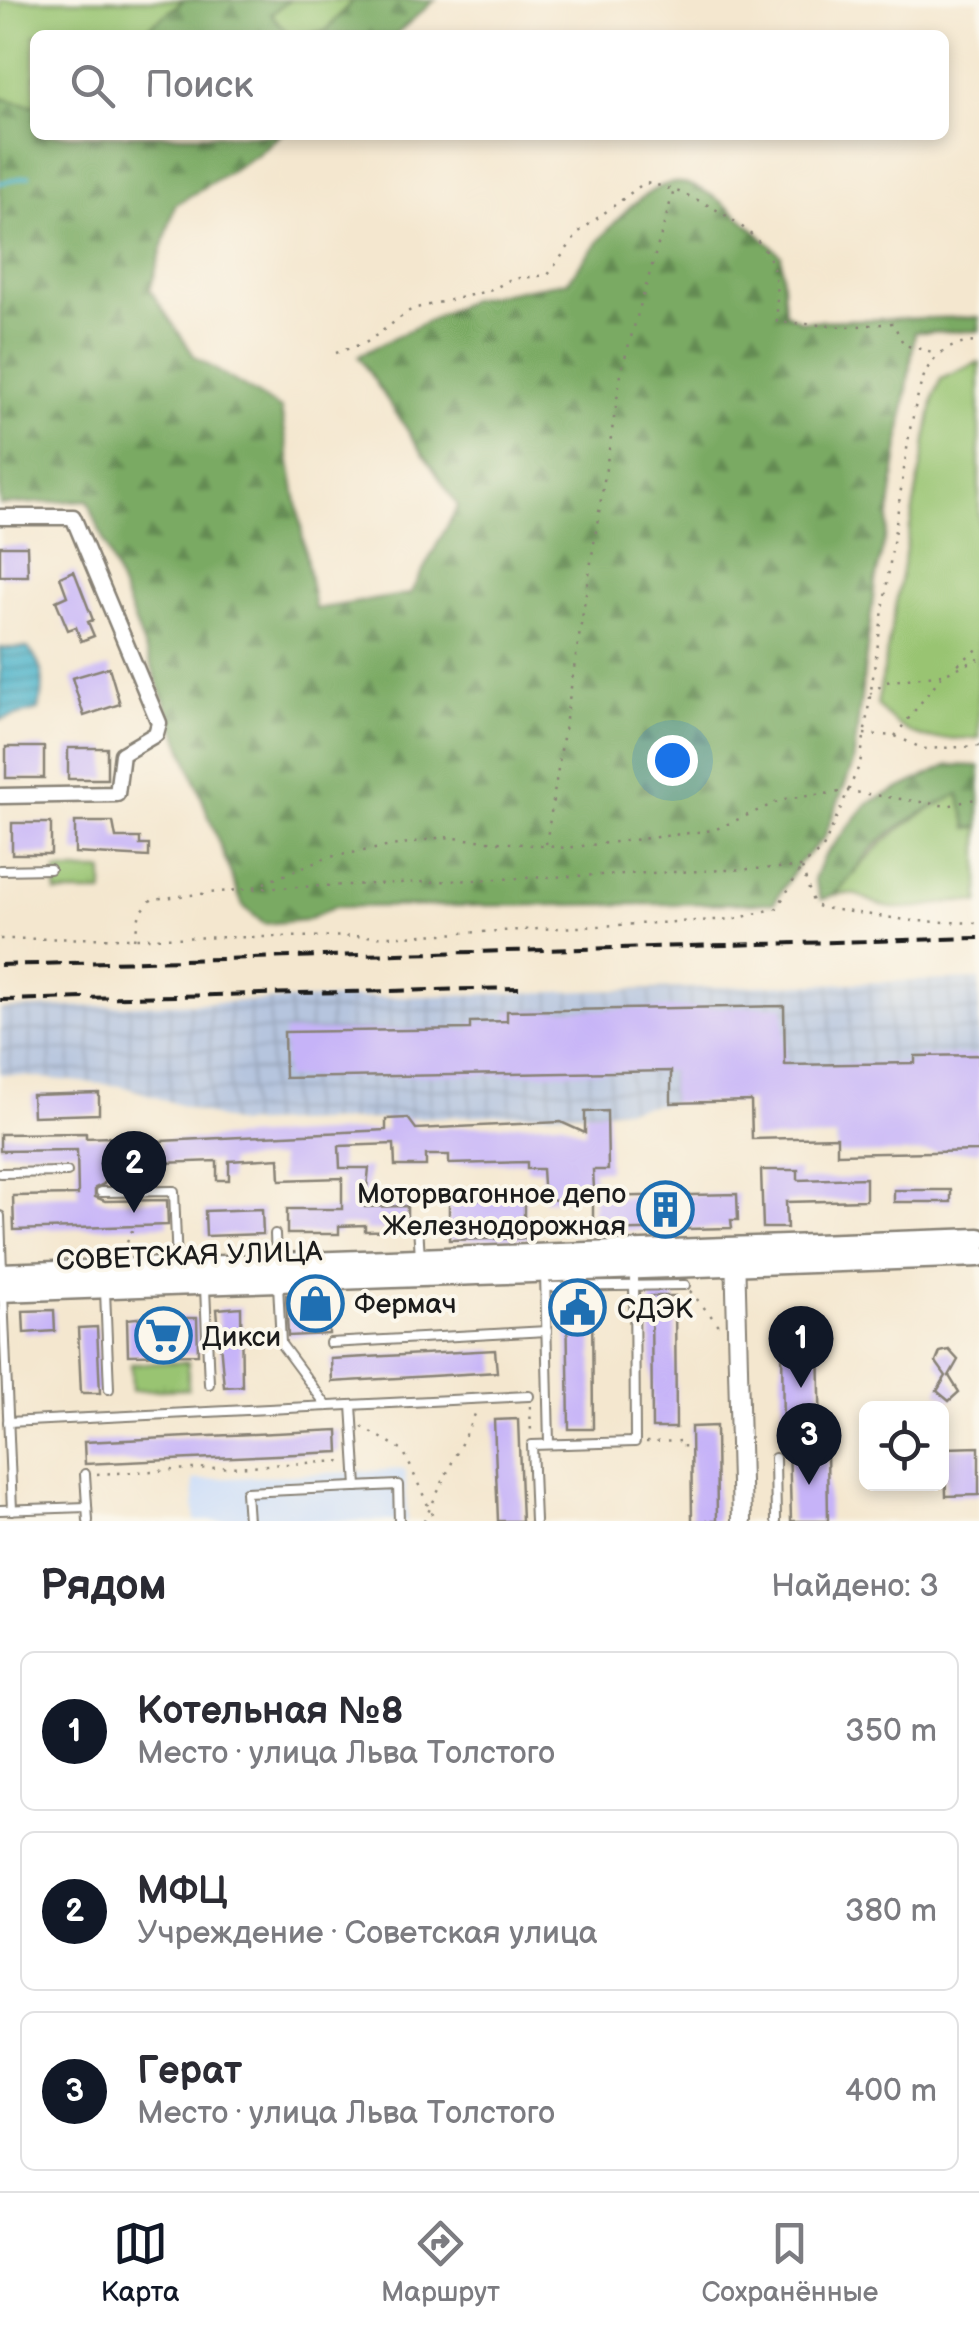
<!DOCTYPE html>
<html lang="ru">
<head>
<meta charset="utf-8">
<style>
	:root { --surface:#fff; --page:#f2f2f3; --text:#2b2b33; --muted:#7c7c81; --line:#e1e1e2; --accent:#111827 }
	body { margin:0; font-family:"Balsamiq Sans",sans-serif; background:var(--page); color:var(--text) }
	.controls { position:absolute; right:30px; bottom:30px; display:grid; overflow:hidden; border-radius:15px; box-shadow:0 5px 15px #0003 }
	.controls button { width:90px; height:90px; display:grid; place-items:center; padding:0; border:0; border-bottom:2px solid var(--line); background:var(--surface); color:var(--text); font:50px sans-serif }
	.you { position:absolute; left:672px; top:760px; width:35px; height:35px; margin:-25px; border:8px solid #fff; border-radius:50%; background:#1a73e8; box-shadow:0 0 0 15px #1a73e833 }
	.badge { display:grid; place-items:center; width:65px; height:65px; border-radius:50%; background:var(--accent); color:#fff; font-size:32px; font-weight:700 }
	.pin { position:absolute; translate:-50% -82px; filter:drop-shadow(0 2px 5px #0008) }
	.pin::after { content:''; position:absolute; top:52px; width:35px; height:30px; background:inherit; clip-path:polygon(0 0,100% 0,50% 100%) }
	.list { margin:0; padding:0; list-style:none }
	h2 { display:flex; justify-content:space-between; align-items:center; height:130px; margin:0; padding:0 40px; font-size:42px }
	h2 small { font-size:32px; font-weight:400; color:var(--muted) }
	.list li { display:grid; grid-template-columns:65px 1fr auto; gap:30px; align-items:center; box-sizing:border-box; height:160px; margin:0 20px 20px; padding:0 20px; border:2px solid var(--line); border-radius:15px }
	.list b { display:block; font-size:38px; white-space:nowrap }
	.list p { margin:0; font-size:32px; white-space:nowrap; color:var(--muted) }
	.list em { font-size:32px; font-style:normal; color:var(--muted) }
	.icon { flex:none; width:55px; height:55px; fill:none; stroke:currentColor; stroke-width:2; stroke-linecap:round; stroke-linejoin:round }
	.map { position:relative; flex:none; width:979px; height:1521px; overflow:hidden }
	.search { position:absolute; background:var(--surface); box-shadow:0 5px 15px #0003; left:30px; right:30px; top:30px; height:110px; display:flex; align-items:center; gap:25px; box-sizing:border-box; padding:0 35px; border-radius:15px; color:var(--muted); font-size:38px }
	.sheet { height:670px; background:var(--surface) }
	nav { display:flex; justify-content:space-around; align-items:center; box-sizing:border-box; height:140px; border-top:2px solid var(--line); background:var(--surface); font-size:28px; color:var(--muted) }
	nav a { display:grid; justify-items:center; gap:5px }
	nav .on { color:var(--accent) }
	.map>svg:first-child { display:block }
	.built { fill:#c9dcf9 }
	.industrial { fill:url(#industrial-grid) }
	.green { fill:#99c472; stroke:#5a7047; stroke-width:2.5 }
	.forest { fill:url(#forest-firs); stroke:#4b6340; stroke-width:2.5 }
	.park { fill:url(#park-tufts); stroke:#5a7047; stroke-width:2.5 }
	.water { fill:url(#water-rules); stroke:#346772; stroke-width:2.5 }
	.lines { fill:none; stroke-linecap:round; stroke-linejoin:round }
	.stream { stroke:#4bb2c9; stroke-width:4 }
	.building { fill:#c6b3f8 }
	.service-casing { stroke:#888276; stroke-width:12 }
	.minor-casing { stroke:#888276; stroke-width:19 }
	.tertiary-casing { stroke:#888276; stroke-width:22 }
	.secondary-casing { stroke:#888276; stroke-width:25 }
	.path { stroke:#888276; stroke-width:2.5; stroke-dasharray:2.5 8; stroke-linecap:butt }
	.service { stroke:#fff; stroke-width:8 }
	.minor { stroke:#fff; stroke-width:14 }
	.tertiary { stroke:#fff; stroke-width:18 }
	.secondary { stroke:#fff; stroke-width:20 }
	.rail { stroke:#1c1c1c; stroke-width:4; stroke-dasharray:15 8; stroke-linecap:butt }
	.labels { text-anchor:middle; stroke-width:8; stroke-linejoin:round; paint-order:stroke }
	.poi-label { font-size:28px; fill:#1c1c1c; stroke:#fbf7ec; text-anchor:start }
	.street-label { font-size:28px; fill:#1c1c1c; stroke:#fbf7ec }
</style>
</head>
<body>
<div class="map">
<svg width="979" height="1521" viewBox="0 0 979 1521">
	<defs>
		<pattern id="industrial-grid" width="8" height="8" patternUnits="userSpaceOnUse" patternTransform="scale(2.5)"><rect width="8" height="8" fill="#b6c5de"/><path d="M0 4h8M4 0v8" fill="none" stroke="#9ca9be"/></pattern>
		<pattern id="forest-firs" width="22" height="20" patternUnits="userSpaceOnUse" patternTransform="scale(2.5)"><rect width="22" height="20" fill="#7aaa64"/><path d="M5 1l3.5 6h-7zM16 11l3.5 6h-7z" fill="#638a52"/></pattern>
		<pattern id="park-tufts" width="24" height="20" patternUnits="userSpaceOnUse" patternTransform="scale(2.5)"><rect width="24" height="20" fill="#99c472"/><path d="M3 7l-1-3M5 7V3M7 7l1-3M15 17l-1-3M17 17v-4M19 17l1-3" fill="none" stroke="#83a862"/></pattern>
		<pattern id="water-rules" width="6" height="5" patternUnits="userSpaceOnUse" patternTransform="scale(2.5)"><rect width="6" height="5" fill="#4bb2c9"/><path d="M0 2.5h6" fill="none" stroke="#3e90a2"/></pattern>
	</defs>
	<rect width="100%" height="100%" fill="#fbf7ec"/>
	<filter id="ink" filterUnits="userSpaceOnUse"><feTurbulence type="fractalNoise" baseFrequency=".01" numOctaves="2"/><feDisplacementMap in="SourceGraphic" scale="20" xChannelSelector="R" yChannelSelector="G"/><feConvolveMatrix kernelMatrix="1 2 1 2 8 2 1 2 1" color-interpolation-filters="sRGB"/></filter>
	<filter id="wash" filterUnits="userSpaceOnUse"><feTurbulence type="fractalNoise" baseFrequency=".0048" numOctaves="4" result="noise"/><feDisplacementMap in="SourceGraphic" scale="40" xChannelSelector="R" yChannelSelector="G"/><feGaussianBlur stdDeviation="2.25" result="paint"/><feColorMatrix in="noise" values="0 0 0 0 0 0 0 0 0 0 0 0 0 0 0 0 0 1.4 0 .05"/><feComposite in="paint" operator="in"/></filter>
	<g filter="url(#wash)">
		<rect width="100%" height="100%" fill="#f4e7cf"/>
		<path class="built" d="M405,1469L407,1521H195L193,1480Z"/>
		<path class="industrial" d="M979,979V1151L837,1154L836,1137L752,1139L751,1101L671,1103L607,1111L237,1124L122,1086L0,1074V1009Z"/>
		<g class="green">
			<path d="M0,0H184L139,35H35V106L0,98Z"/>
			<path d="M290,0H353L326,31L289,35L271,14Z"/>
			<path d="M979,362V738C928,739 913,745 877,705L934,397L941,379Z"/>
			<path d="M960,793L968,828L979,827V903C947,898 923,911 891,908C870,905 859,889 836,895C877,843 901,823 960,793Z"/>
		</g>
		<g class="forest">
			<path d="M184,0H290L271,14L289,35H139Z"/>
			<path d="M353,0H435L395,35H305L326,31Z"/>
			<path d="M0,98L35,106V135H280L258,154L175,205L150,290L195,357L281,409L315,609L410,594L458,506L358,356L472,299L568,281C589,253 642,178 681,183C714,187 757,233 781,255L785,312L801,321L979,317V331L915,332L887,529L875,582L853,764L824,838L799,863L774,903L334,907L305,920L264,924L243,906L88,500L0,505Z"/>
			<path d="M949,765L979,766V827L968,828L959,794C929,809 894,825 871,850C853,869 846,892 821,900L814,879L823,858L868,803Z"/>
		</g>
		<g class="park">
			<rect x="56" y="871" width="47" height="22"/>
			<path d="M188,1362V1389L132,1391L131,1364Z"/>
		</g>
		<path class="water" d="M0,648H28C45,668 46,686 38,710L0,720Z"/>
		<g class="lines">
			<path class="stream" d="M0,183L29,176"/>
		</g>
		<g id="blocks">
			<g class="building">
				<path d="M0,546H27L28,576H0Z"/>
				<path d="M74,571L93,620L88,622L94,636L81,641L76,627L68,630L56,601L67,596L60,577Z"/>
				<path d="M109,667L120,704L84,716L72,678Z"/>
				<rect x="6" y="747" width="38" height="31"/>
				<rect x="68" y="748" width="39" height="31"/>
				<path d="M75,822H113L116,838H140V845H149V857L75,853Z"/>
				<rect x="12" y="823" width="39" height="31"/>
				<path d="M784,1006L785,1065L915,1063V1056L979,1055V1151L837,1154V1137L752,1139L751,1101L671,1103V1071L285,1078L284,1032L470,1029V1022L507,1021V1011Z"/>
				<path d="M99,1093V1114L33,1116L32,1095Z"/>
				<path d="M607,1111L608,1170H593L594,1189H572L573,1199L544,1200L542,1169H527V1162L449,1164V1155H426V1166H395L394,1144L339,1146L340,1168H369L365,1207L407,1206V1230L365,1231V1225L339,1226V1234H287V1209H342V1178L280,1180L279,1158L229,1161V1180H217V1161L162,1163L161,1141L386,1130V1119L408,1118L416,1129L561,1122L585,1133V1112Z"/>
				<path d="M86,1133V1138L109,1137L104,1184L95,1188V1197L105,1201L167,1200L168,1225L14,1230L13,1196L78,1195L77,1150L0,1151V1134Z"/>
				<path d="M761,1170H798V1180L866,1178V1200L786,1202L787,1228H763Z"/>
				<rect x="894" y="1190" width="57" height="12"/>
				<path d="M737,1194L738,1220H731L732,1228L593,1231V1197Z"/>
				<path d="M524,1196V1228H530V1238L449,1240V1201Z"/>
				<path d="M262,1209L263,1234L206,1236L205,1211Z"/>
				<path d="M327,1293L329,1334L288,1336L286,1295Z"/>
				<path d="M651,1296H675L676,1428H652Z"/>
				<path d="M567,1297H592L593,1429H569Z"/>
				<path d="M241,1307L242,1386L224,1387L217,1309Z"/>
				<path d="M54,1310L55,1331L24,1333L23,1311Z"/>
				<path d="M174,1314V1318H197L198,1354L128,1355L127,1319Z"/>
				<path d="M97,1327L100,1393H81L78,1328Z"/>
				<path d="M819,1337L821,1449H827L828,1521H791L789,1439H783L782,1338Z"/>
				<path d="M495,1350L497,1372L332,1382L331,1359Z"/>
				<path d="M949,1350L958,1360L949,1376L959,1392L949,1401L937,1391L946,1376L936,1362L940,1352Z"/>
				<path d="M518,1419L522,1521H498L494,1420Z"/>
				<path d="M716,1426L717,1521H692L691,1427Z"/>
				<path d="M338,1430L339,1452L85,1464L84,1442Z"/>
				<path d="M979,1447V1495L946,1496L945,1448Z"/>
			</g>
		</g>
	</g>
	<g filter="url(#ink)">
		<use href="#blocks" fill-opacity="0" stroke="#888276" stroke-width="2.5"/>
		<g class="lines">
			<defs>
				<g id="service">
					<path d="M0,870L50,869"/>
					<path d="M0,1173L67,1172"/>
					<path d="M101,1192L174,1191L177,1266"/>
					<path d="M0,1216L2,1271"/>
					<path d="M418,1225L420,1257"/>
					<path d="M275,1234L276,1260"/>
					<path d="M545,1273L549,1444"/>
					<path d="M278,1284L281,1344L327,1406"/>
					<path d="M205,1287L209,1384"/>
					<path d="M546,1287L685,1285"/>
					<path d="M105,1291L109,1389"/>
					<path d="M3,1294L12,1510"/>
					<path d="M330,1343L547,1331"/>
					<path d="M352,1405L357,1487"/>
					<path d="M8,1422L529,1396"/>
					<path d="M775,1458L776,1521"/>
					<path d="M85,1474L88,1521"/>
					<path d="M0,1510L87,1507"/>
					<path d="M248,1521L246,1492L398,1485L399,1521"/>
					<path d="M535,1521L532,1445L635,1442L634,1270"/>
				</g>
				<path id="minor" d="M0,517H73L159,723L156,734L122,754L117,794L0,796"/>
				<path id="tertiary" d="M735,1252L742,1521"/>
				<g id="secondary">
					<path d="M0,1274L979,1239"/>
					<path d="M0,1291L979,1256"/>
				</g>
			</defs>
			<use href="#service" class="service-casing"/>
			<use href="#minor" class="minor-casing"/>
			<use href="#tertiary" class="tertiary-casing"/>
			<use href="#secondary" class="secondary-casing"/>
			<g class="path">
				<path d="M336,353L367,342L412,309L492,290L511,279L548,275L579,232L644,183C680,186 755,224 770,259C778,279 777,301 777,322L847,327L893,323L904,345L937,353"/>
				<path d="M958,664L979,648"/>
				<path d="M870,694L886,682L942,674"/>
				<path d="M864,734L895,736L924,749L979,746"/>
				<path d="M895,736L943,674L979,659"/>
				<path d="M546,844L622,368L674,190"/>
				<path d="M802,868L814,905L823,908L913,921L979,923"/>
				<path d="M254,887L329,857L443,837L566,848L714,830L784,799L848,791L947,806L979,798"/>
				<path d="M0,939L403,936L735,919L777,908L802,867"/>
				<path d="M134,939L140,913L152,899L248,889L802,867L823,848L860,764L910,429C922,383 921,344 979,342"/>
				<path d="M123,1252L134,1226"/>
				<path d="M690,1291L723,1330"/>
				<path d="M530,1406L531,1433"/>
				<path d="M362,1427L403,1450L435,1521"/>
				<path d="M646,1442L684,1441V1454"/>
				<path d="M97,1474L344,1461"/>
				<path d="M424,1521L478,1408"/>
			</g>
			<use href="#service" class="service"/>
			<use href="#minor" class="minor"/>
			<use href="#tertiary" class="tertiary"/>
			<use href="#secondary" class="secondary"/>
			<g class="rail">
				<path d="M0,965L979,938"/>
				<path d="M0,1000L519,988"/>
			</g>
		</g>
	</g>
	<defs>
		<symbol id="building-ring" viewBox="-11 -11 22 22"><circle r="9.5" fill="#fbf7ec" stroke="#1f6fb2" stroke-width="1.5"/><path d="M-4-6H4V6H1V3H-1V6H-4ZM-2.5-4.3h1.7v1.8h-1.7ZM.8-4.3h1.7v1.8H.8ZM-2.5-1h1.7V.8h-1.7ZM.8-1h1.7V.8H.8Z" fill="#1f6fb2"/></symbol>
		<symbol id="shop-ring" viewBox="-11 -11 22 22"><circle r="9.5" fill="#fbf7ec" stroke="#1f6fb2" stroke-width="1.5"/><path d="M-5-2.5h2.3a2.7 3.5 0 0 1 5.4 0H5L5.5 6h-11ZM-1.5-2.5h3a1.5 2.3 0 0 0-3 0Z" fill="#1f6fb2"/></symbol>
		<symbol id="civic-ring" viewBox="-11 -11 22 22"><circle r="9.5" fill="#fbf7ec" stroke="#1f6fb2" stroke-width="1.5"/><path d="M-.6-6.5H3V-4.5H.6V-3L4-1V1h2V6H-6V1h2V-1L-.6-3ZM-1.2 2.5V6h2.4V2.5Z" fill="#1f6fb2"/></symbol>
		<symbol id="supermarket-ring" viewBox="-11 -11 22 22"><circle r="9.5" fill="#fbf7ec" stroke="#1f6fb2" stroke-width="1.5"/><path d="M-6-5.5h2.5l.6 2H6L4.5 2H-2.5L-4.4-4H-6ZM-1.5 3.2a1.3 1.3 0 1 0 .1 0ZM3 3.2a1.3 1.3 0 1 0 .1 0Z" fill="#1f6fb2"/></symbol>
	</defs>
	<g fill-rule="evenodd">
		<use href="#building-ring" x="634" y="1178" width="63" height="63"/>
		<use href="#shop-ring" x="284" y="1272" width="63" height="63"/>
		<use href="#civic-ring" x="546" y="1276" width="63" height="63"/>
		<use href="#supermarket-ring" x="132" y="1304" width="63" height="63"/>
	</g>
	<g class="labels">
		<g class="poi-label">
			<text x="626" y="1203" text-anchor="end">Моторвагонное депо<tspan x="626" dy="32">Железнодорожная</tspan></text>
			<text x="354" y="1313">Фермач</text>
			<text x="617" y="1318">СДЭК</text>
			<text x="202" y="1346">Дикси</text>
		</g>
		<g class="street-label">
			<text transform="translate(189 1255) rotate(-2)" y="10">СОВЕТСКАЯ УЛИЦА</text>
		</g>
	</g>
</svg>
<div class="controls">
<button><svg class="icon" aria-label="locate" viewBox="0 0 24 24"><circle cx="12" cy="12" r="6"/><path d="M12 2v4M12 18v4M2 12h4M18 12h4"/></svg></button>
</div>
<div class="you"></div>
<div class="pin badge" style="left:801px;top:1388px">1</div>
<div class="pin badge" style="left:134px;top:1213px">2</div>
<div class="pin badge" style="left:809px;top:1485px">3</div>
<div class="search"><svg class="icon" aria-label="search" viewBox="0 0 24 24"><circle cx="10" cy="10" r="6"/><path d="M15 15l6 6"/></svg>Поиск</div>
</div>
<section class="sheet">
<h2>Рядом<small>Найдено: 3</small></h2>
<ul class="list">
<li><span class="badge">1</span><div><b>Котельная №8</b><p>Место · улица Льва Толстого</p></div><em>350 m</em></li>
<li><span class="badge">2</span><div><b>МФЦ</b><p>Учреждение · Советская улица</p></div><em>380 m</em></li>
<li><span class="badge">3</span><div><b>Герат</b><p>Место · улица Льва Толстого</p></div><em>400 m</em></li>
</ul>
</section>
<nav>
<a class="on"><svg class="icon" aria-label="map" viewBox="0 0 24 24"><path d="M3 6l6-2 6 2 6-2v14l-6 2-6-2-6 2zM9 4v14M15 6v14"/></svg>Карта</a>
<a><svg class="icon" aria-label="directions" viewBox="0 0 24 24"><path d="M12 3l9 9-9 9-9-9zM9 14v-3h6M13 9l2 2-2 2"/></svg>Маршрут</a>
<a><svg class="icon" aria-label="saved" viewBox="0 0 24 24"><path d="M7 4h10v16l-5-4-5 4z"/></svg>Сохранённые</a>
</nav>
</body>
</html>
